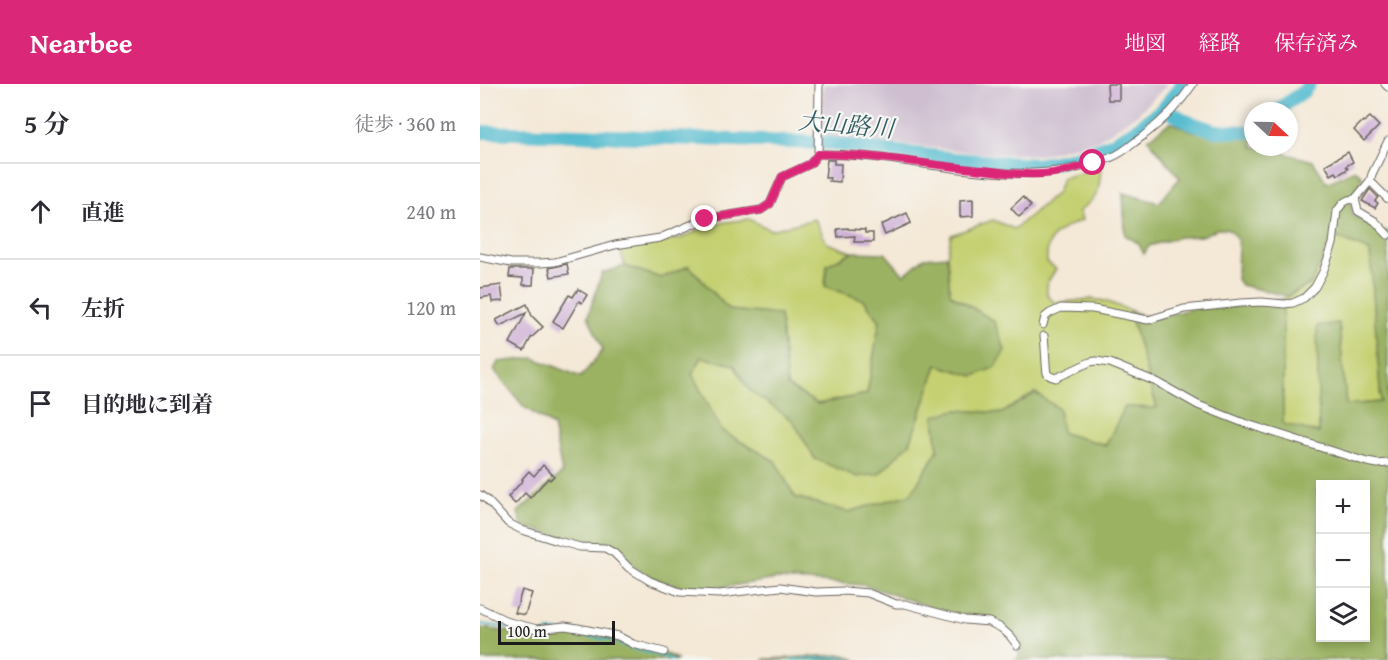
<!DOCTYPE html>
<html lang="ja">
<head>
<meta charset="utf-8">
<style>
	:root { --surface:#fff; --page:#f7f7f7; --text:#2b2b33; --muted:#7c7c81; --line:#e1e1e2; --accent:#db2777 }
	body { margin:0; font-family:"Gentium Book Plus","Noto Serif JP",serif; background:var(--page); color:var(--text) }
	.controls { position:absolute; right:18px; bottom:18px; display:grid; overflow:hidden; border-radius:0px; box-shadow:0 3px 9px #0003 }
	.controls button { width:54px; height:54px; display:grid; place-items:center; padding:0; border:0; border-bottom:2px solid var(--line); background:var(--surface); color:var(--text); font:30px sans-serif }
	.compass { position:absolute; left:764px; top:18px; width:54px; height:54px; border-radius:50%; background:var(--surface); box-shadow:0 3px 9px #0003; rotate:112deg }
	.scale { position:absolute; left:18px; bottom:15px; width:117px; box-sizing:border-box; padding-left:6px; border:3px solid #1c1c1c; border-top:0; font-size:16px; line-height:21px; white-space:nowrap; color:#1c1c1c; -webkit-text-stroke:4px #f6f6f2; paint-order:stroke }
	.stop { position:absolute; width:18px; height:18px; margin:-14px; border:4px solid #db2777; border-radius:50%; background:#fff }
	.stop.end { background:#db2777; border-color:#fff; box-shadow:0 2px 6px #0008 }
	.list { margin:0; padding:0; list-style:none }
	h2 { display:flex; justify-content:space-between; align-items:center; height:78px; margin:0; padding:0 24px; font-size:26px }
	h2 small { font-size:20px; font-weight:400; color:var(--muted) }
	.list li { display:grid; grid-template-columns:39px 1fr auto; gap:18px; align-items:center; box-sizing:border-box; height:96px; padding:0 24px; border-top:2px solid var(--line) }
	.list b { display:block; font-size:22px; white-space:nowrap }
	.list em { font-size:20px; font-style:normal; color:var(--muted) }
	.icon { flex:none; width:33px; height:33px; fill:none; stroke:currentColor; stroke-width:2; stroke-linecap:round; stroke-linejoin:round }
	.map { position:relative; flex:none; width:908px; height:576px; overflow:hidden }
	header { display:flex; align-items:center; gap:36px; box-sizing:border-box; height:84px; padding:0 30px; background:var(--accent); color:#fff }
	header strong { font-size:28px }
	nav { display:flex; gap:33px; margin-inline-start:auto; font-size:21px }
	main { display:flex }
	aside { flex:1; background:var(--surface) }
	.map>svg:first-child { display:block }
	.industrial { fill:#cebed0 }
	.green { fill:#c4d071; stroke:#707646; stroke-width:1.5 }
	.forest { fill:#9bb263; stroke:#5c6740; stroke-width:1.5; fill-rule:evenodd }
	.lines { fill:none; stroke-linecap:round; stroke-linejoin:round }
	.stream { stroke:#52bbcf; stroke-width:2 }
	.river { stroke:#52bbcf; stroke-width:14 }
	.building { fill:#ceafd6 }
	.street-casing { stroke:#68635d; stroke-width:9 }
	.street { stroke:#fff; stroke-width:7 }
	.route { stroke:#db2777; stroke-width:8 }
	.labels { text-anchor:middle; stroke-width:4.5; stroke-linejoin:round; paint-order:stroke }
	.water-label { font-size:24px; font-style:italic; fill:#325c64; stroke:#f6f6f2 }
</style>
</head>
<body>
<header>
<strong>Nearbee</strong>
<nav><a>地図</a><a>経路</a><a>保存済み</a></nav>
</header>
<main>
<aside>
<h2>5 分<small>徒歩 · 360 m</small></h2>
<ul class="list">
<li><svg class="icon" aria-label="ahead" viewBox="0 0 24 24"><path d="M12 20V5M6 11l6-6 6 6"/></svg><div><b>直進</b></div><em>240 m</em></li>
<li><svg class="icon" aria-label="left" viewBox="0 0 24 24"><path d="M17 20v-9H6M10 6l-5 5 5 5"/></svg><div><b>左折</b></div><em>120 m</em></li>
<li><svg class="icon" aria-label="arrive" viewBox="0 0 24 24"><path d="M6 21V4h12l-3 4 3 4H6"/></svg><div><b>目的地に到着</b></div></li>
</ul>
</aside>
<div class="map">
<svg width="908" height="576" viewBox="0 0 908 576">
	<rect width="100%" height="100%" fill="#f6f6f2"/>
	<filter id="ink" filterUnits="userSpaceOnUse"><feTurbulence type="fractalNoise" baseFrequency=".0167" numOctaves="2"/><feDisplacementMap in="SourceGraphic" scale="12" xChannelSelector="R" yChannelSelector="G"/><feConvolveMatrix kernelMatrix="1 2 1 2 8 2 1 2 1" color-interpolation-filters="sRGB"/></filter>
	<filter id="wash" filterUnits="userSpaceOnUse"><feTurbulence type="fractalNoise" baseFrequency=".008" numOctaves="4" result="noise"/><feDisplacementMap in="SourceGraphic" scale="24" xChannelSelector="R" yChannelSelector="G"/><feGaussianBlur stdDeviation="1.35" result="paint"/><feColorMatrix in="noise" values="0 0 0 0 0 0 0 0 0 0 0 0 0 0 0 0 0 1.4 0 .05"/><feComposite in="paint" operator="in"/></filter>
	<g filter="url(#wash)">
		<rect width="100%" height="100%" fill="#f4e8d6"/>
		<path class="industrial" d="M343,0H688L658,30L616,57L561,71L499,69L342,51Z"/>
		<g class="green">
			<path d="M621,83C619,110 620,111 599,127L602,136C580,146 565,150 567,178L576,185L567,199V211L575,219L612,215L625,217L649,226L677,324L645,323L626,361L582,349L579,325L555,309L522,329L476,326L454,333L458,366L431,410L368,428L315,413L295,377L242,347L212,290L222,273L254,281L269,306L313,336L335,375L430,359L457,281L494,292L514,237L470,210L467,172L471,151L513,136L534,145L577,109L582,94Z"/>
			<path d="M269,135L291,146L335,135L347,159L372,168L347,181L345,202L384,216L400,237L387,310L338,320L307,302L300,232L249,226L209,182L181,194L145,182L140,166L202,154L232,140Z"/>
			<path d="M852,152L890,167L901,318L866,321L859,239L838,242L839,349L803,340V215L831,200Z"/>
		</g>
		<g class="forest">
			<path d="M690,38L713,47L773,54V63H794L807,70L833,77L847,99L875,86L883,93L870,115L873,132L903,147H908V576H536L539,572L540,555L517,537L470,529L384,501L297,495L237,504L201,503L173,494L151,481L129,460L88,455L42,442L38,428L82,389L73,342L44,323L14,286L18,278L54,274L101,293L123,266L108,232L122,189L145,182L181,194L209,182L249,226L300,231L307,302L338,320L387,310L400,237L384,216L345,202L347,181L372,168L405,169L424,191L444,174L467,172L470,210L514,237L525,266L516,283L494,292L457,281L430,359L399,390L377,393L335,375L313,337L269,306L254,281L222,273L212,290L242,347L295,377L315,413L368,428L431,410L458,366L454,332L476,326L522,329L555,309L579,325L582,349L626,361L645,323L677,324L649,226L672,235L714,224L755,222L803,215V340L839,349L837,242L859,239L866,321L901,318L890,167L853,152L831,200L807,212L761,201L757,195L758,157L753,149L747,145H737L722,152L699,153L669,162L664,170L658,159L645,151L643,109L679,119L700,94L668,55ZM840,400H886V554H840Z"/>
			<path d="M0,544L54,551L87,547L136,555L151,562L188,571L198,576H0Z"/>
			<path d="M364,571L377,576H283L286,575Z"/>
		</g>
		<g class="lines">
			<g class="stream">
				<path d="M0,540L53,547"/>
				<path d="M67,547H76L134,557L151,565L186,573L192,576"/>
				<path d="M311,576L362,573L370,576"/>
			</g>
			<g class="river">
				<path d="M684,24L706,37L735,47L773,48"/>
				<path d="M796,27L824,7L829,0"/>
				<path d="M0,48L347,59L474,75L555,81L582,77L605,70L633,59L655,46L684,24L702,0"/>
			</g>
		</g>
		<g id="blocks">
			<g class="building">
				<path d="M627,0H639V16H628Z"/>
				<path d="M890,33L899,42L884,57L874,46L883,37L884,38Z"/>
				<path d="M868,68L873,78L866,82L868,85L858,91L856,88L851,91L845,81Z"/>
				<path d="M347,76H354V80H361L360,98L349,97L350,94H345Z"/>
				<path d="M890,105L898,113L895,117L898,119L895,124L882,117Z"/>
				<path d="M543,113L551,122L539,133L531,124Z"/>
				<path d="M493,115V132L480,133V116Z"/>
				<path d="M427,129L431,139L405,151L401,141Z"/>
				<path d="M368,144V145L385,146V149H393V158H374L375,152L358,153L357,145Z"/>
				<path d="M87,180L89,190L71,193L69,184Z"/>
				<path d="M30,185H54L53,201H43V194L29,193Z"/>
				<path d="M21,201L23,217L12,218L11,212L0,214V204Z"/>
				<path d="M98,205L107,211L102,219L99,217L83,244L73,237L89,211L93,213Z"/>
				<path d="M47,220L52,232L63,243L51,254L44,267L30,259L46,229L20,242L16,236Z"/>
				<path d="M63,381L74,392L70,396L68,394L50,414L45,409L35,420L28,413L43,396L42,395L49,387L54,392Z"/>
				<path d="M42,506L52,509L45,531L35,529Z"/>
			</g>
		</g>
	</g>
	<g filter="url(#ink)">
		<use href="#blocks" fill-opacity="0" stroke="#68635d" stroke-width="1.5"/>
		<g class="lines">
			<defs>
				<g id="street">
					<path d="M905,0L908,3"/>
					<path d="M338,70C435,69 538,112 632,73C643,69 653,59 663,52C683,37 699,21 713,0"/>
					<path d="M890,97L908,115"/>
					<path d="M875,115L878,127L895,137L908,151"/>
					<path d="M0,173L31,179H60L75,178L135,161L180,154L225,135L281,126L290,120L302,93L330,80L338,70L339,0"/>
					<path d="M563,241L565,233L570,229L581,224L613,225L668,236L704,225L761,219L782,218L804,220L813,219L824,214L835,203L843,188L853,160L857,127L863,119L868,116L875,115L890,97L892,90L908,57"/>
					<path d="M564,252C565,257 566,287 567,289C569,293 573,293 576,294L610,278L616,277L630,279L679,299L718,321L764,339L887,378L898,380L908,379"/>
					<path d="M0,411L7,416L28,439L42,446L78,457L100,463L125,464L134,469L149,484L170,497L200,508L239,510L300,503L336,508L364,507L388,509L416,520H425L485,536L509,538L521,544L530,552L537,561"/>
					<path d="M0,524L29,538L57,545L85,542L98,544L138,552L153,560L184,568"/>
				</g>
			</defs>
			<use href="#street" class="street-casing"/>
			<use href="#street" class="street"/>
		</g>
	</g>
	<g class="lines" filter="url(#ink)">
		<path class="route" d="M225,135L281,126L290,120L302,93L330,80L338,70C393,70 449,81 503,86C526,89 550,92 573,89C586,87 600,83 613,79"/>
	</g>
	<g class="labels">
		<g class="water-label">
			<text transform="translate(366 41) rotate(5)" y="8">大山路川</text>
		</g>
	</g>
</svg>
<div class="controls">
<button>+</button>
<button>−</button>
<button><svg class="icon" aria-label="layers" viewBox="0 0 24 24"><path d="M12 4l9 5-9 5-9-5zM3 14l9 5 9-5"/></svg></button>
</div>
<svg class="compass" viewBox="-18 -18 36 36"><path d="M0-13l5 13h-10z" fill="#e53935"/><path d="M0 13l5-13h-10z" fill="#7c7c81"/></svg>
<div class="scale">100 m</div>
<div class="stop" style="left:613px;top:79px"></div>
<div class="stop end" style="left:225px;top:135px"></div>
</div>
</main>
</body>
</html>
